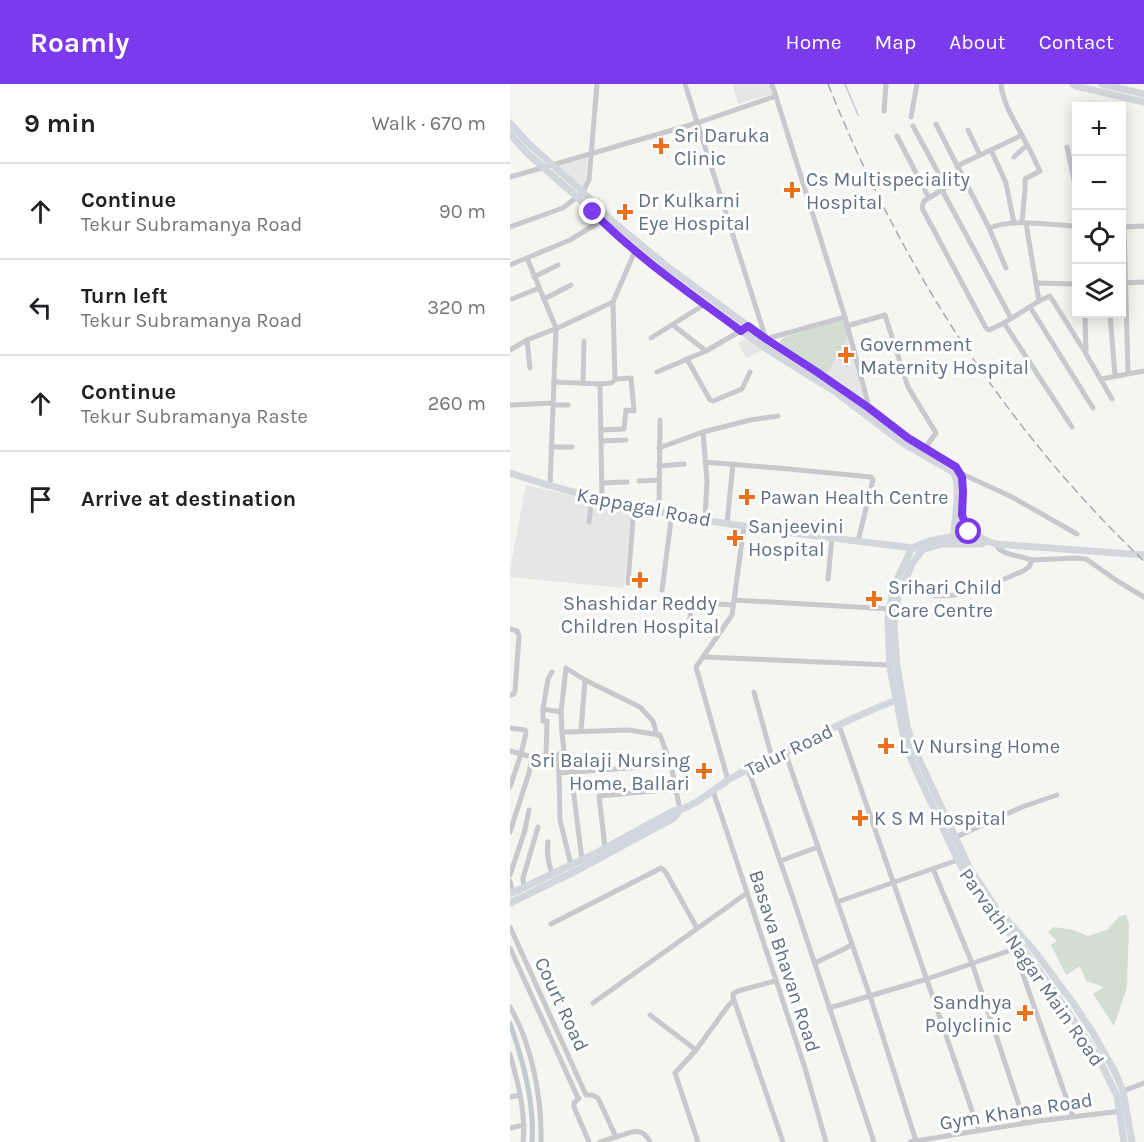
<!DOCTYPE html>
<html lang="en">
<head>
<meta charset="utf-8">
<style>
	:root { --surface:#fff; --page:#f2f2f2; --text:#202124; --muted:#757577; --line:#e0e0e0; --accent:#7c3aed }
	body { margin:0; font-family:Karla,sans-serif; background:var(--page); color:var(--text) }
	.controls { position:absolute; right:18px; top:18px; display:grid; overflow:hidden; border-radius:0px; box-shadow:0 3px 15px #0003 }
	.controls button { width:54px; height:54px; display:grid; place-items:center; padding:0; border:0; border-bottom:2px solid var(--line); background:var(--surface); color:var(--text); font:30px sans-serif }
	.stop { position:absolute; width:18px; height:18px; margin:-14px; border:4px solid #7c3aed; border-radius:50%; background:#fff }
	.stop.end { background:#7c3aed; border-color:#fff; box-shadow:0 2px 6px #0008 }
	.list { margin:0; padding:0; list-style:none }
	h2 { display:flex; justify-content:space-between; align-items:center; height:78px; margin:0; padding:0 24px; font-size:26px }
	h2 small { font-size:20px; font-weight:400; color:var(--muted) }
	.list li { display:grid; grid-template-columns:39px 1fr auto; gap:18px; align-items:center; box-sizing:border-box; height:96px; padding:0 24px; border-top:2px solid var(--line) }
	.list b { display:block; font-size:22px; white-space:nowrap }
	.list p { margin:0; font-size:20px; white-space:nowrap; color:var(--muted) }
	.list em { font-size:20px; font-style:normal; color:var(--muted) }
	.icon { flex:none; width:33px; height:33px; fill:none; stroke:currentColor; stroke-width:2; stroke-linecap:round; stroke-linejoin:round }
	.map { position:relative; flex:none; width:634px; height:1058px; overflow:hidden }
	header { display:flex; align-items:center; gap:36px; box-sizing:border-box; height:84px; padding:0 30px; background:var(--accent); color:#fff }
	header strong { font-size:28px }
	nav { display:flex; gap:33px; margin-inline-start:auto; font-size:21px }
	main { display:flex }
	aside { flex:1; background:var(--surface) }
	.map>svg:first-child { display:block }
	.built { fill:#e5e6e5 }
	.green { fill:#d4ddd2 }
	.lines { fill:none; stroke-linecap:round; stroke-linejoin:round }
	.stream { stroke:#c2cad1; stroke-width:1.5 }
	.canal { stroke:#c2cad1; stroke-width:5 }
	.minor { stroke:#c7c9cd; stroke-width:5 }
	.major { stroke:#d3d6dc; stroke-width:7 }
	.rail { stroke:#a6aab1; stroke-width:1.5; stroke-dasharray:9 4.5; stroke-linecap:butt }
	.route { stroke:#7c3aed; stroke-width:8 }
	.poi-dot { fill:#ed711a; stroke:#fff; stroke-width:2 }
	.labels { text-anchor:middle; stroke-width:6; stroke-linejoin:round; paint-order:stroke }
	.poi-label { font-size:20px; fill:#626f84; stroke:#fff; text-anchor:start }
	.street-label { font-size:20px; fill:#626f84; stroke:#fff }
</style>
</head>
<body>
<header>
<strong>Roamly</strong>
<nav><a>Home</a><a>Map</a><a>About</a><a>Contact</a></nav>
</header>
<main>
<aside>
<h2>9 min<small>Walk · 670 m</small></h2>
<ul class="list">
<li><svg class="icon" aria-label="ahead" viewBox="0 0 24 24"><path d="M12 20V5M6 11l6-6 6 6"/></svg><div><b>Continue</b><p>Tekur Subramanya Road</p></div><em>90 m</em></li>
<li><svg class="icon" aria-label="left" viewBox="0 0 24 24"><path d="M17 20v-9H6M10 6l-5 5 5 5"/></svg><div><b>Turn left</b><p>Tekur Subramanya Road</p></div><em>320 m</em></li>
<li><svg class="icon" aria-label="ahead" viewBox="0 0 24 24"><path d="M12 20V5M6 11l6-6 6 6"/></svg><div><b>Continue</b><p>Tekur Subramanya Raste</p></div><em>260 m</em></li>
<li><svg class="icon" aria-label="arrive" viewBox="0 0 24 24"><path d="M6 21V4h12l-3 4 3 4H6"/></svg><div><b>Arrive at destination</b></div></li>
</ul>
</aside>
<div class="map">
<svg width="634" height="1058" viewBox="0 0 634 1058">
	<rect width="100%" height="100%" fill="#f5f5f1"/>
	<g class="built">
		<path d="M223,0H260L263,10L228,20Z"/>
		<path d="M73,73L77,74L75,105L48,82Z"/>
		<path d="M339,252L354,317L317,290Z"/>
		<path d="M238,253L253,266L236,274L228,259Z"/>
		<path d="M16,401L121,426L114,504L0,493V486Z"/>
	</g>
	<g class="green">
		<path d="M334,235L339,252L317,290L269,260L272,254Z"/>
		<path d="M616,831L619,839L617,903L604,942L583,910L594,903L576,897L570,882L556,891L541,861L547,857L538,848L544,843L563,846L578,852L597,846L610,832Z"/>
	</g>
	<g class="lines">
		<path class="stream" d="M335,0L348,31"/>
		<path class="canal" d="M0,939C13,976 25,1019 22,1058"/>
		<g class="minor">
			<path d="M175,0L256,255"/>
			<path d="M262,0L335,233L359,323"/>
			<path d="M491,0C493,20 504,36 513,53C519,64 525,76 530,87L515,95V105L512,138"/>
			<path d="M374,27L376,0"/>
			<path d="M401,33L407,0"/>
			<path d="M426,40L479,144L496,184"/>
			<path d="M403,42L436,103"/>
			<path d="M458,46L470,71"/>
			<path d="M387,52L419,114"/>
			<path d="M557,63L566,105"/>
			<path d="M481,66L496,99L504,139"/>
			<path d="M504,73L517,61"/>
			<path d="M447,82L481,66L512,51"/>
			<path d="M0,93L187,39L266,12"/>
			<path d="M453,93L414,117L412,124L476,244L479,246L494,239L529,217L516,139"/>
			<path d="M432,106L501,234"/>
			<path d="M0,143L53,124L73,108L79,96L87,0"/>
			<path d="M612,143L634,142"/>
			<path d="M614,143L618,289"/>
			<path d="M479,144C507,134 537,141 566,142"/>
			<path d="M17,174L46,244L40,402"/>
			<path d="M0,181L60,156L91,137"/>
			<path d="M24,193L48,181"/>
			<path d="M526,199L566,200"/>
			<path d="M612,199L634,198"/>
			<path d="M2,215L29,204"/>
			<path d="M34,215L61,201"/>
			<path d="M529,217L540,212L575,268"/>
			<path d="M520,223L583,324"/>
			<path d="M575,230L576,270L602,315"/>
			<path d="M600,230L605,292"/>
			<path d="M494,239L562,343"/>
			<path d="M163,241L196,267"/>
			<path d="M337,242L375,231L398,303L426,349L415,364"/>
			<path d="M141,254L195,220"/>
			<path d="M256,255L335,233"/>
			<path d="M17,256L20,284"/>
			<path d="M0,266L17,256L52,242L103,218L125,167"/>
			<path d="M177,275L200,316L203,317L232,305L240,288"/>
			<path d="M147,288L196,267L234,245"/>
			<path d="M591,295L634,287"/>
			<path d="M44,298L90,300"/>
			<path d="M73,299L74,257"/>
			<path d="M0,321L43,319"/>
			<path d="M43,321H58"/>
			<path d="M91,346L114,345L116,326L124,327L121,294L105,295"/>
			<path d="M91,357L116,356"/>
			<path d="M41,363H62"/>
			<path d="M149,364L193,348"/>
			<path d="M195,378L279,385L361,393L363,396L348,457"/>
			<path d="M149,382L174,380"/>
			<path d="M450,389L502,413L567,450"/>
			<path d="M129,397L149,396"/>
			<path d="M92,399L117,398"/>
			<path d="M92,416L90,300L101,299L105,296L103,218"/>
			<path d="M149,427L150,336"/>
			<path d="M195,435L197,397L193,348L240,336L268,332"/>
			<path d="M79,438L82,413"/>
			<path d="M217,439L223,380"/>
			<path d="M486,460L489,465L496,469L522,476L566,474L576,475L609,498L634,513"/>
			<path d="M318,495L322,454"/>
			<path d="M118,499L124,422"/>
			<path d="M393,499C402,503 410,507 419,510C447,518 487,498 513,487L519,483L522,476"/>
			<path d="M152,506L162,429"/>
			<path d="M224,516L380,525"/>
			<path d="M180,535L181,518L223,521"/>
			<path d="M0,545L7,547L9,552L5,607L4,610L0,611"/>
			<path d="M193,573L380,581"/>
			<path d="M244,608L262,674"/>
			<path d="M33,625L38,595L42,588"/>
			<path d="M51,628L56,584L75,596L130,623L143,637L147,651"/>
			<path d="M329,641L469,1047"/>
			<path d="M0,644L15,646L16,649L11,670L0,703"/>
			<path d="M71,647L75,596"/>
			<path d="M0,667L22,673L47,671"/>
			<path d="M275,668L360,912L406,1057"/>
			<path d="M36,672L37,637H33V625L51,628L52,648"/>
			<path d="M238,685L283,814L364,1058"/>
			<path d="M61,688L72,776"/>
			<path d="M49,689L47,671L54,668L52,648H57L118,646L150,651L161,681"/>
			<path d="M218,696L186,583L222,531L234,442"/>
			<path d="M203,707L217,748L295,984L316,1058"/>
			<path d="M0,748L19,689L22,673"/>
			<path d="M444,754L512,723L547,711"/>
			<path d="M38,758C36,770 39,779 42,790"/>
			<path d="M95,764L89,712L166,705"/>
			<path d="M270,777L308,763"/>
			<path d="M61,781L50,736L49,689L161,681L170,726"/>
			<path d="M423,785L462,879L515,1039"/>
			<path d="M0,791L15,746L19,726"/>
			<path d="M0,797L3,808"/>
			<path d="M14,804L13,794L28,743"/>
			<path d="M327,818L448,776"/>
			<path d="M41,840L151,784L155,787L187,844"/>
			<path d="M0,843L76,1011H82L88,1014L106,1053L90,1058"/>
			<path d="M0,864L68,1014"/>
			<path d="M504,865L563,1033"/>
			<path d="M305,879L342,861"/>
			<path d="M265,897L228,907L223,910V913L273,1058"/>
			<path d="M83,919L237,809"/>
			<path d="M0,923C22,960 32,1015 31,1058"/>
			<path d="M319,924L417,895L504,865L511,861"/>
			<path d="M140,931L186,966"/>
			<path d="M0,970C8,999 16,1028 13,1058"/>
			<path d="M613,1007L634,999"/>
			<path d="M0,1013L10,1011"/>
			<path d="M69,1014L64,1019V1023L79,1058"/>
			<path d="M0,1044L14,1041"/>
			<path d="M106,1053C120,1049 132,1041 140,1058"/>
			<path d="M188,1058L165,989L186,966L218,922L224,916"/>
			<path d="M400,1058L528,1037L612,1027"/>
		</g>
		<g class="major">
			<path d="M563,0L566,2L634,18"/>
			<path d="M592,0L634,10"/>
			<path d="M0,39L18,59L73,108L102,137L158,183L256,255L307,288L359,324L398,354L445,383L452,393L453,399L452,431L448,455"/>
			<path d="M0,50L18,70L65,111L98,143L143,181L171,203L258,266L324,307L394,360L443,388C452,400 444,441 443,457"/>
			<path d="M0,389C130,433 269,448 405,464"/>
			<path d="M453,434L459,448L464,453"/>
			<path d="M477,457L471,454L440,453L419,457L402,464L383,504L378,535L380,584L395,659L404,682L445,770L463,804L472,817L514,866L543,906L587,971L607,1012L614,1058"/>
			<path d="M0,810L84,770L163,727C183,725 206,703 223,693C242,683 262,674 282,665C316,647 351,629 387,616"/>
			<path d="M0,819L68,786L164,734L170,726"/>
			<path d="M622,1058L613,1007L605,988L583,949L563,919L524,866L486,824L460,785L402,660L397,642L387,581L384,541L388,513L402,480L413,465L432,460H471L477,457L486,460L634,471"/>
		</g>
		<path class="rail" d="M318,0C389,178 494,344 634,477"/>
	</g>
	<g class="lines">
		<path class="route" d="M83,128C126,172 177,207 227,244L231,247L238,242L256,255L307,288L359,324L398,354L446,383L452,393L453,408L452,431L459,448"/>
	</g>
	<g class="poi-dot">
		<path d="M148 53h6v6h6v6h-6v6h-6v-6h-6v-6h6z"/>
		<path d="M279 97h6v6h6v6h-6v6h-6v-6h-6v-6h6z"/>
		<path d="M112 119h6v6h6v6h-6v6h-6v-6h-6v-6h6z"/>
		<path d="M333 262h6v6h6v6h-6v6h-6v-6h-6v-6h6z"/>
		<path d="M234 404h6v6h6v6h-6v6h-6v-6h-6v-6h6z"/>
		<path d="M222 445h6v6h6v6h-6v6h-6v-6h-6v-6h6z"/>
		<path d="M127 487h6v6h6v6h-6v6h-6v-6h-6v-6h6z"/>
		<path d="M361 506h6v6h6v6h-6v6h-6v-6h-6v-6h6z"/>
		<path d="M373 653h6v6h6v6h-6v6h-6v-6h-6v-6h6z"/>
		<path d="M191 678h6v6h6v6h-6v6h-6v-6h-6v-6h6z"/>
		<path d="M347 725h6v6h6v6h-6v6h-6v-6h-6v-6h6z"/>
		<path d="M512 920h6v6h6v6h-6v6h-6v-6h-6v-6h6z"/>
	</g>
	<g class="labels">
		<g class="poi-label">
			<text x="164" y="58">Sri Daruka<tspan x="164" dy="23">Clinic</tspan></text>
			<text x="296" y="102">Cs Multispeciality<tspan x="296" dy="23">Hospital</tspan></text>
			<text x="128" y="123">Dr Kulkarni<tspan x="128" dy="23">Eye Hospital</tspan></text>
			<text x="350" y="267">Government<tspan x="350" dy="23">Maternity Hospital</tspan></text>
			<text x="250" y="420">Pawan Health Centre</text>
			<text x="238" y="449">Sanjeevini<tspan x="238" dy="23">Hospital</tspan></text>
			<text x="378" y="510">Srihari Child<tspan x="378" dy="23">Care Centre</tspan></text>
			<text x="130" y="526" text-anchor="middle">Shashidar Reddy<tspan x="130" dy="23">Children Hospital</tspan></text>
			<text x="389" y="669">L V Nursing Home</text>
			<text x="180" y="683" text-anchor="end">Sri Balaji Nursing<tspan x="180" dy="23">Home, Ballari</tspan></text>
			<text x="364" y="741">K S M Hospital</text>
			<text x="502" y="925" text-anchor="end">Sandhya<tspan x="502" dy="23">Polyclinic</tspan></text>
		</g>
		<g class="street-label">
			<text transform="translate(134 423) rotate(11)" y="7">Kappagal Road</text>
			<text transform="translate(279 666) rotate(-26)" y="7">Talur Road</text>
			<text transform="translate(275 877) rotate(72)" y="7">Basava Bhavan Road</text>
			<text transform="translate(522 883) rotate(55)" y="7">Parvathi Nagar Main Road</text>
			<text transform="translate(52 920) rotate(65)" y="7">Court Road</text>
			<text transform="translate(506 1027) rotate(-9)" y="7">Gym Khana Road</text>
		</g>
	</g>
</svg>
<div class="controls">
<button>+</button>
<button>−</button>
<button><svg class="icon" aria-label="locate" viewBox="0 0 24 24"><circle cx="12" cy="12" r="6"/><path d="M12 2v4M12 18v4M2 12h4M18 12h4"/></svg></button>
<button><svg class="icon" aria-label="layers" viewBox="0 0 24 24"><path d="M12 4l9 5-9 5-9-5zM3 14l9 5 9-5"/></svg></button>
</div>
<div class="stop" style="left:459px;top:448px"></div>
<div class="stop end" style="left:83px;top:128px"></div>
</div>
</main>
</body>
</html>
